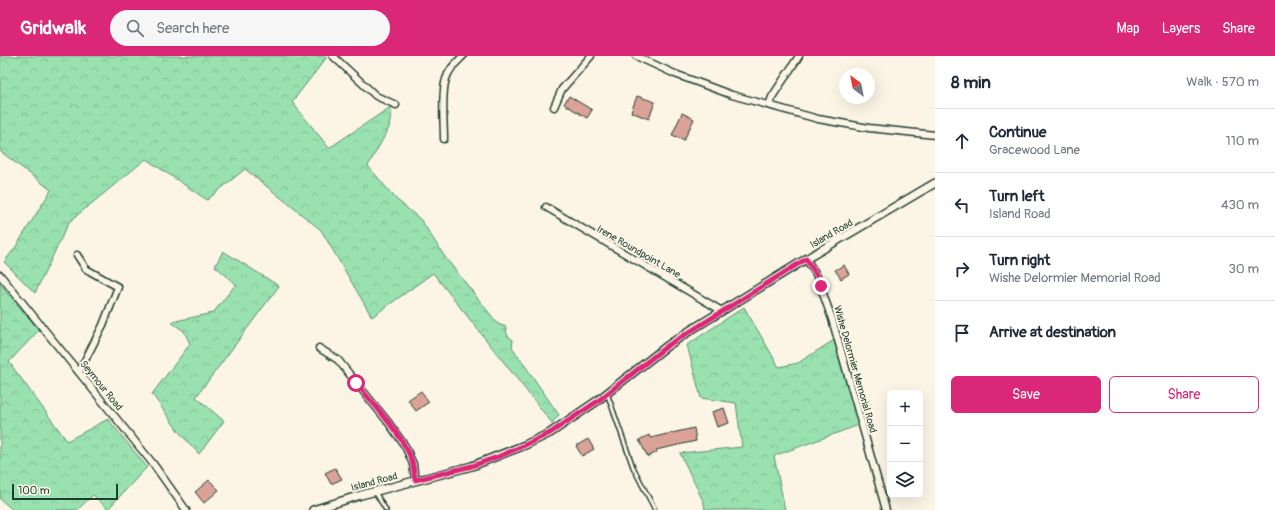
<!DOCTYPE html>
<html lang="en">
<head>
<meta charset="utf-8">
<style>
	:root { --surface:#fff; --page:#f6f6f7; --text:#1f2937; --muted:#747a83; --line:#e0e1e3; --accent:#db2777 }
	body { margin:0; font-family:Pangolin,sans-serif; background:var(--page); color:var(--text) }
	.controls { position:absolute; right:12px; bottom:12px; display:grid; overflow:hidden; border-radius:6px; box-shadow:0 4px 16px #0002 }
	.controls button { width:36px; height:36px; display:grid; place-items:center; padding:0; border:0; border-bottom:1px solid var(--line); background:var(--surface); color:var(--text); font:20px sans-serif }
	.compass { position:absolute; left:839px; top:12px; width:36px; height:36px; border-radius:50%; background:var(--surface); box-shadow:0 4px 16px #0002; rotate:328deg }
	.scale { position:absolute; left:12px; bottom:10px; width:106px; box-sizing:border-box; padding-left:4px; border:2px solid #1f3d34; border-top:0; font-size:11px; line-height:14px; white-space:nowrap; color:#1f3d34; -webkit-text-stroke:3px #fcf5e5; paint-order:stroke }
	.stop { position:absolute; width:12px; height:12px; margin:-9px; border:3px solid #db2777; border-radius:50%; background:#fff }
	.stop.end { background:#db2777; border-color:#fff; box-shadow:0 1px 4px #0008 }
	.list { margin:0; padding:0; list-style:none }
	h2 { display:flex; justify-content:space-between; align-items:center; height:52px; margin:0; padding:0 16px; font-size:17px }
	h2 small { font-size:13px; font-weight:400; color:var(--muted) }
	.list li { display:grid; grid-template-columns:26px 1fr auto; gap:12px; align-items:center; box-sizing:border-box; height:64px; padding:0 16px; border-top:1px solid var(--line) }
	.list b { display:block; font-size:15px; white-space:nowrap }
	.list p { margin:0; font-size:13px; white-space:nowrap; color:var(--muted) }
	.list em { font-size:13px; font-style:normal; color:var(--muted) }
	.actions { display:flex; gap:8px; padding:12px 16px }
	.actions a { flex:1; padding:9px 0; border:1px solid var(--accent); border-radius:6px; text-align:center; font-size:14px; color:var(--accent) }
	.actions .main { background:var(--accent); color:#fff }
	.icon { flex:none; width:22px; height:22px; fill:none; stroke:currentColor; stroke-width:2; stroke-linecap:round; stroke-linejoin:round }
	.map { position:relative; flex:none; width:935px; height:454px; overflow:hidden }
	header { display:flex; align-items:center; gap:24px; box-sizing:border-box; height:56px; padding:0 20px; background:var(--accent); color:#fff }
	header strong { font-size:19px }
	nav { display:flex; gap:22px; margin-inline-start:auto; font-size:14px }
	.search { width:280px; height:36px; background:var(--page); display:flex; align-items:center; gap:10px; box-sizing:border-box; padding:0 14px; border-radius:22px; color:var(--muted); font-size:15px }
	main { display:flex }
	aside { flex:1; background:var(--surface) }
	.map>svg:first-child { display:block }
	.forest { fill:url(#forest-crowns); stroke:#5c8f72 }
	.building { fill:#dba297; stroke:#1f3d34 }
	.lines { fill:none; stroke-linecap:round; stroke-linejoin:round }
	.service-casing { stroke:#1f3d34; stroke-width:6 }
	.minor-casing { stroke:#1f3d34; stroke-width:9 }
	.tertiary-casing { stroke:#1f3d34; stroke-width:10 }
	.service { stroke:#fcf5e5; stroke-width:3 }
	.minor { stroke:#fcf5e5; stroke-width:6 }
	.tertiary { stroke:#fcf5e5; stroke-width:7 }
	.route { stroke:#db2777; stroke-width:5 }
	.labels { text-anchor:middle; stroke-width:4; stroke-linejoin:round; paint-order:stroke }
	.street-label { font-size:10px; fill:#1f3d34; stroke:#fcf5e5 }
</style>
</head>
<body>
<header>
<strong>Gridwalk</strong>
<div class="search"><svg class="icon" aria-label="search" viewBox="0 0 24 24"><circle cx="10" cy="10" r="6"/><path d="M15 15l6 6"/></svg>Search here</div>
<nav><a>Map</a><a>Layers</a><a>Share</a></nav>
</header>
<main>
<div class="map">
<svg width="935" height="454" viewBox="0 0 935 454">
	<defs>
		<pattern id="forest-crowns" width="20" height="18" patternUnits="userSpaceOnUse"><rect width="20" height="18" fill="#99e1af"/><path d="M2 6a3 3 0 1 1 6 0M12 15a3 3 0 1 1 6 0" fill="none" stroke="#83c297"/></pattern>
	</defs>
	<rect width="100%" height="100%" fill="#fcf5e5"/>
	<filter id="ink" filterUnits="userSpaceOnUse"><feTurbulence type="fractalNoise" baseFrequency=".025" numOctaves="2"/><feDisplacementMap in="SourceGraphic" scale="8" xChannelSelector="R" yChannelSelector="G"/><feConvolveMatrix kernelMatrix="1 2 1 2 8 2 1 2 1" color-interpolation-filters="sRGB"/></filter>
	<g filter="url(#ink)">
		<g class="forest">
			<path d="M0,0H326L327,1L292,46L329,92L392,50L389,72L368,110L396,143L421,164L445,201L498,268L506,271L507,279L513,284L512,291L559,359L552,367L433,217L372,261L321,174L245,113L207,144L146,103L69,166L35,237L4,206L15,192L51,134L0,95Z"/>
			<path d="M223,195L279,230L196,341L224,365L199,398L179,376L152,338L190,288L184,275L171,266L213,257L236,228L215,210Z"/>
			<path d="M0,228L39,274L9,306L67,385L108,363L147,411L108,453L93,439L77,454H13L0,443Z"/>
			<path d="M744,251L779,311L798,307L834,284L859,369L774,400L785,454H705L704,447L680,397L742,391L736,347L701,342L687,289Z"/>
		</g>
		<g class="building">
			<path d="M569,40L592,54L587,62L564,48Z"/>
			<path d="M637,40L655,46L649,63L631,56Z"/>
			<path d="M682,57L694,63L684,84L672,79Z"/>
			<path d="M844,209L849,218L841,223L835,214Z"/>
			<path d="M421,335L429,346L416,355L408,344Z"/>
			<path d="M724,352L729,367L717,371L712,356Z"/>
			<path d="M694,372L696,385L656,394L657,396L648,401L639,384L649,379L650,382Z"/>
			<path d="M588,383L594,393L582,400L576,390Z"/>
			<path d="M335,412L342,423L331,428L325,417Z"/>
			<path d="M209,424L219,434L204,447L195,436Z"/>
		</g>
		<g class="lines">
			<defs>
				<g id="service">
					<path d="M607,337L633,411L655,454"/>
					<path d="M375,436L386,454"/>
				</g>
				<g id="minor">
					<path d="M333,0L376,40L396,49"/>
					<path d="M636,0L675,18L732,39L818,63L869,72L935,79"/>
					<path d="M769,49L772,41L799,0"/>
					<path d="M554,51L562,33L591,0"/>
					<path d="M444,83C444,68 441,37 446,23C449,13 456,7 463,0"/>
					<path d="M546,151L722,255"/>
					<path d="M77,199L86,213L118,231L103,269L79,316"/>
					<path d="M806,203L816,218L832,263L886,454"/>
					<path d="M0,219L154,409L186,454"/>
					<path d="M319,292L338,304L388,366L405,390L413,408L415,424"/>
				</g>
				<path id="tertiary" d="M313,454L361,439L472,410L525,389L550,377L597,345L667,290L691,274L806,203L935,127"/>
			</defs>
			<use href="#service" class="service-casing"/>
			<use href="#minor" class="minor-casing"/>
			<use href="#tertiary" class="tertiary-casing"/>
			<use href="#service" class="service"/>
			<use href="#minor" class="minor"/>
			<use href="#tertiary" class="tertiary"/>
		</g>
	</g>
	<g class="lines" filter="url(#ink)">
		<path class="route" d="M356,327C372,346 408,385 413,409C414,414 414,419 415,424L472,410L500,400L525,389L550,377L598,345L667,290L806,203L816,218L821,230"/>
	</g>
	<g class="labels">
		<g class="street-label">
			<text transform="translate(831 177) rotate(-30)" y="4">Island Road</text>
			<text transform="translate(639 195) rotate(30)" y="4">Irene Roundpoint Lane</text>
			<text transform="translate(856 313) rotate(74)" y="4">Wishe Delormier Memorial Road</text>
			<text transform="translate(102 329) rotate(51)" y="4">Seymour Road</text>
			<text transform="translate(374 425) rotate(-15)" y="4">Island Road</text>
		</g>
	</g>
</svg>
<div class="controls">
<button>+</button>
<button>−</button>
<button><svg class="icon" aria-label="layers" viewBox="0 0 24 24"><path d="M12 4l9 5-9 5-9-5zM3 14l9 5 9-5"/></svg></button>
</div>
<svg class="compass" viewBox="-18 -18 36 36"><path d="M0-13l5 13h-10z" fill="#e53935"/><path d="M0 13l5-13h-10z" fill="#747a83"/></svg>
<div class="scale">100 m</div>
<div class="stop" style="left:356px;top:327px"></div>
<div class="stop end" style="left:821px;top:230px"></div>
</div>
<aside>
<h2>8 min<small>Walk · 570 m</small></h2>
<ul class="list">
<li><svg class="icon" aria-label="ahead" viewBox="0 0 24 24"><path d="M12 20V5M6 11l6-6 6 6"/></svg><div><b>Continue</b><p>Gracewood Lane</p></div><em>110 m</em></li>
<li><svg class="icon" aria-label="left" viewBox="0 0 24 24"><path d="M17 20v-9H6M10 6l-5 5 5 5"/></svg><div><b>Turn left</b><p>Island Road</p></div><em>430 m</em></li>
<li><svg class="icon" aria-label="right" viewBox="0 0 24 24"><path d="M7 20v-9h11M14 6l5 5-5 5"/></svg><div><b>Turn right</b><p>Wishe Delormier Memorial Road</p></div><em>30 m</em></li>
<li><svg class="icon" aria-label="arrive" viewBox="0 0 24 24"><path d="M6 21V4h12l-3 4 3 4H6"/></svg><div><b>Arrive at destination</b></div></li>
</ul>
<div class="actions"><a class="main">Save</a><a>Share</a></div>
</aside>
</main>
</body>
</html>
